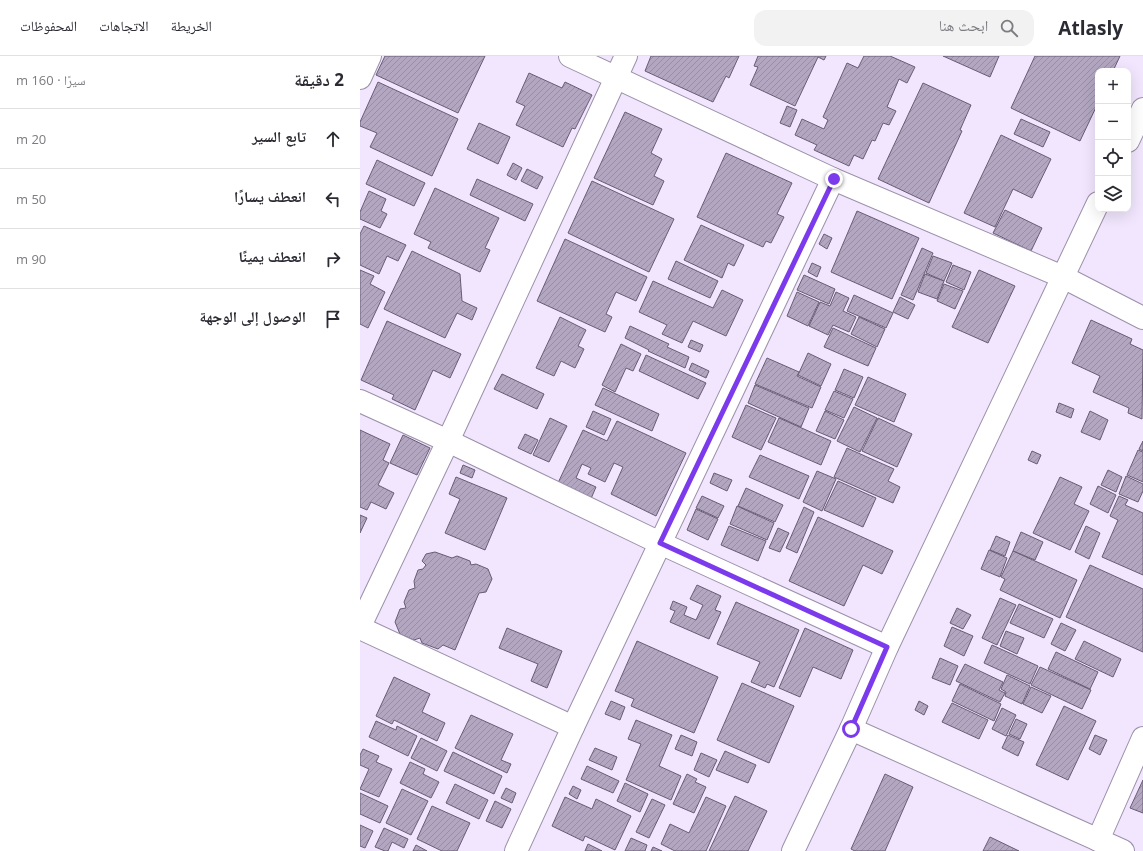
<!DOCTYPE html>
<html lang="ar">
<head>
<meta charset="utf-8">
<style>
	:root { --surface:#fff; --page:#f2f2f3; --text:#2b2b33; --muted:#7c7c81; --line:#e1e1e2 }
	body { margin:0; font-family:"Open Sans","Noto Naskh Arabic",sans-serif; background:var(--page); color:var(--text); direction:rtl }
	.controls { position:absolute; right:12px; top:12px; display:grid; overflow:hidden; border-radius:8px; box-shadow:0 4px 16px #0002 }
	.controls button { width:36px; height:36px; display:grid; place-items:center; padding:0; border:0; border-bottom:1px solid var(--line); background:var(--surface); color:var(--text); font:20px sans-serif }
	.stop { position:absolute; width:12px; height:12px; margin:-9px; border:3px solid #7c3aed; border-radius:50%; background:#fff }
	.stop.end { background:#7c3aed; border-color:#fff; box-shadow:0 1px 4px #0008 }
	.list { margin:0; padding:0; list-style:none }
	h2 { display:flex; justify-content:space-between; align-items:center; height:52px; margin:0; padding:0 16px; font-size:17px }
	h2 small { font-size:13px; font-weight:400; color:var(--muted) }
	.list li { display:grid; grid-template-columns:26px 1fr auto; gap:12px; align-items:center; box-sizing:border-box; height:60px; padding:0 16px; border-top:1px solid var(--line) }
	.list b { display:block; font-size:15px; white-space:nowrap }
	.list em { font-size:13px; font-style:normal; color:var(--muted) }
	.icon { flex:none; width:22px; height:22px; fill:none; stroke:currentColor; stroke-width:2; stroke-linecap:round; stroke-linejoin:round }
	.map { position:relative; flex:none; width:783px; height:795px; overflow:hidden; direction:ltr }
	header { display:flex; align-items:center; gap:24px; box-sizing:border-box; height:56px; padding:0 20px; background:var(--surface); border-bottom:1px solid var(--line) }
	header strong { font-size:19px }
	nav { display:flex; gap:22px; margin-inline-start:auto; font-size:14px }
	.search { width:280px; height:36px; background:var(--page); display:flex; align-items:center; gap:10px; box-sizing:border-box; padding:0 14px; border-radius:12px; color:var(--muted); font-size:15px }
	main { display:flex }
	aside { flex:1; background:var(--surface) }
	.map>svg:first-child { display:block }
	.building { fill:url(#building-hatch); stroke:#685c75 }
	.lines { fill:none; stroke-linecap:round; stroke-linejoin:round }
	.minor-casing { stroke:#9c90ab; stroke-width:24 }
	.minor { stroke:#fff; stroke-width:22 }
	.route { stroke:#7c3aed; stroke-width:5 }
</style>
</head>
<body>
<header>
<strong>Atlasly</strong>
<div class="search"><svg class="icon" aria-label="search" viewBox="0 0 24 24"><circle cx="10" cy="10" r="6"/><path d="M15 15l6 6"/></svg>ابحث هنا</div>
<nav><a>الخريطة</a><a>الاتجاهات</a><a>المحفوظات</a></nav>
</header>
<main>
<div class="map">
<svg width="783" height="795" viewBox="0 0 783 795">
	<defs>
		<pattern id="building-hatch" width="6" height="6" patternUnits="userSpaceOnUse"><rect width="6" height="6" fill="#b2a6c1"/><path d="M-1 1l2-2M0 6l6-6M5 7l2-2" fill="none" stroke="#988ea5"/></pattern>
	</defs>
	<rect width="100%" height="100%" fill="#f1e6fd"/>
	<g class="building">
		<path d="M25,0H125L98,57L16,19Z"/>
		<path d="M291,0H379L369,22L366,20L353,46L285,15Z"/>
		<path d="M398,0H466L464,4L458,1L435,50L390,29L398,11L394,10Z"/>
		<path d="M504,0H530L555,11L547,27L539,23L527,51L536,55L529,69L523,67L515,85L512,84L503,103L494,99L489,110L454,94L457,89L435,79L442,63L464,73L468,64L463,61L487,7L498,12Z"/>
		<path d="M583,0H639L630,21Z"/>
		<path d="M675,0H760L753,15H738V47L720,85L651,52Z"/>
		<path d="M169,17L202,32L205,26L232,39L215,73L212,72L203,91L156,69L165,50L156,46Z"/>
		<path d="M18,26L98,63L72,120L10,91L17,77L0,70V66Z"/>
		<path d="M563,27L611,49L600,74L602,75L569,147L518,123Z"/>
		<path d="M427,50L437,54L430,71L420,67Z"/>
		<path d="M265,56L302,73L291,97L302,103L294,120L304,125L293,149L234,122Z"/>
		<path d="M661,63L690,76L683,91L654,78Z"/>
		<path d="M119,67L150,81L138,108L107,93Z"/>
		<path d="M641,79L691,103L672,142L653,133L635,171L604,157Z"/>
		<path d="M366,97L432,127L417,158L424,161L411,187L406,185L403,191L337,161Z"/>
		<path d="M17,104L65,127L54,150L6,128Z"/>
		<path d="M153,107L162,112L156,124L147,119Z"/>
		<path d="M167,113L183,121L177,133L161,125Z"/>
		<path d="M117,123L173,148L165,165L110,139Z"/>
		<path d="M232,125L314,163L289,216L208,177Z"/>
		<path d="M75,132L139,162L125,192L130,194L120,216L68,192L71,186L54,178Z"/>
		<path d="M9,135L26,143L21,155L27,158L20,172L0,163V156Z"/>
		<path d="M645,154L682,172L671,195L633,177Z"/>
		<path d="M497,155L559,182L532,243L471,216Z"/>
		<path d="M341,169L384,189L374,210L368,207L362,222L324,204Z"/>
		<path d="M4,170L46,189L38,205L27,200L19,218L0,209V178Z"/>
		<path d="M464,178L472,182L467,193L459,188Z"/>
		<path d="M205,183L287,221L276,245L256,236L246,258L252,261L245,276L177,245Z"/>
		<path d="M562,192L573,197L553,244L541,239Z"/>
		<path d="M52,195L100,218L102,245L117,252L112,264L97,257L85,282L24,253Z"/>
		<path d="M573,200L592,207L584,225L566,217Z"/>
		<path d="M316,205L358,225L350,242L308,223Z"/>
		<path d="M452,207L461,211L457,221L448,216Z"/>
		<path d="M593,209L611,216L604,234L586,226Z"/>
		<path d="M0,214L14,220L10,228L25,236L8,272L0,268Z"/>
		<path d="M619,214L655,230L628,287L592,271Z"/>
		<path d="M565,218L584,225L577,243L558,236Z"/>
		<path d="M444,219L475,233L469,248L437,234Z"/>
		<path d="M293,225L353,252L362,234L383,244L366,280L333,265L322,287L302,278L307,269L279,256Z"/>
		<path d="M584,228L603,235L595,253L577,245Z"/>
		<path d="M437,236L459,246L448,270L427,260Z"/>
		<path d="M476,236L489,242L483,255L496,261L489,276L473,269L468,279L449,270L460,246L470,250Z"/>
		<path d="M494,239L533,257L526,272L487,255Z"/>
		<path d="M540,241L555,249L548,263L533,256Z"/>
		<path d="M200,261L226,274L218,290L224,293L215,312L201,305L194,320L176,312Z"/>
		<path d="M499,261L525,273L517,291L491,278Z"/>
		<path d="M731,264L772,283L770,288L783,294L782,363L768,357L769,352L733,336L740,320L712,307Z"/>
		<path d="M27,265L101,298L90,322L73,314L55,354L32,343L34,339L1,324Z"/>
		<path d="M270,270L309,288L307,291L329,301L325,312L288,295L289,294L265,282Z"/>
		<path d="M473,272L516,292L508,310L464,291Z"/>
		<path d="M331,284L343,289L340,296L328,291Z"/>
		<path d="M261,288L281,298L273,315L266,312L255,336L242,329Z"/>
		<path d="M448,297L471,308L461,330L438,319Z"/>
		<path d="M286,299L346,327L338,343L279,315Z"/>
		<path d="M407,302L439,316L437,320L461,331L452,352L395,328Z"/>
		<path d="M332,307L349,315L346,322L329,314Z"/>
		<path d="M484,313L503,321L494,342L475,334Z"/>
		<path d="M142,318L184,338L177,353L134,333Z"/>
		<path d="M508,321L546,338L534,366L495,349Z"/>
		<path d="M395,329L449,352L441,371L388,347Z"/>
		<path d="M243,332L299,358L292,375L235,349Z"/>
		<path d="M474,335L493,343L484,362L465,354Z"/>
		<path d="M699,347L714,353L711,362L696,356Z"/>
		<path d="M386,349L416,362L401,394L372,381Z"/>
		<path d="M494,351L517,362L500,396L477,385Z"/>
		<path d="M233,355L251,363L244,379L226,371Z"/>
		<path d="M465,355L484,364L475,383L456,375Z"/>
		<path d="M730,355L748,364L740,384L721,376Z"/>
		<path d="M190,362L207,370L189,406L173,399Z"/>
		<path d="M419,362L471,385L461,409L408,386Z"/>
		<path d="M518,362L552,378L537,411L502,395Z"/>
		<path d="M257,365L326,397L296,460L251,438L263,411L254,407L245,426L228,418L231,412L222,408L216,422L236,431L230,445L197,429L223,374L247,385Z"/>
		<path d="M0,374L30,388L23,404L29,407L18,429L34,437L26,453L11,446L7,454L0,451Z"/>
		<path d="M165,378L178,384L171,398L158,392Z"/>
		<path d="M43,379L70,392L57,419L30,407Z"/>
		<path d="M783,385V395L779,393Z"/>
		<path d="M487,392L534,413L528,425L540,431L533,447L474,421Z"/>
		<path d="M778,394L783,396V426L767,419Z"/>
		<path d="M672,395L681,399L677,408L668,404Z"/>
		<path d="M400,399L449,420L439,443L389,421Z"/>
		<path d="M103,409L115,414L112,422L100,417Z"/>
		<path d="M748,414L762,421L756,436L741,429Z"/>
		<path d="M457,415L476,423L462,455L443,446Z"/>
		<path d="M354,417L372,424L367,435L350,427Z"/>
		<path d="M766,420L783,428V435L778,446L759,438Z"/>
		<path d="M96,421L147,442L125,494L85,477L100,443L89,438Z"/>
		<path d="M700,421L722,431L714,448L729,455L710,494L673,477Z"/>
		<path d="M478,425L516,442L503,471L464,454Z"/>
		<path d="M738,430L756,439L748,457L730,448Z"/>
		<path d="M386,432L423,449L415,466L378,450Z"/>
		<path d="M342,440L364,450L358,462L336,452Z"/>
		<path d="M759,440L768,444L765,449L783,457V519L742,501L758,464L750,460Z"/>
		<path d="M377,450L414,467L407,484L370,468Z"/>
		<path d="M444,451L454,456L437,497L426,492Z"/>
		<path d="M336,453L358,463L348,484L327,474Z"/>
		<path d="M0,459L7,462L0,477Z"/>
		<path d="M458,461L533,495L522,518L503,509L484,550L429,525Z"/>
		<path d="M369,470L406,485L398,505L361,489Z"/>
		<path d="M726,470L740,477L729,503L715,496Z"/>
		<path d="M418,472L429,477L420,496L409,492Z"/>
		<path d="M661,476L683,486L675,504L653,495Z"/>
		<path d="M636,480L650,486L645,500L630,494Z"/>
		<path d="M629,494L647,502L640,521L621,513Z"/>
		<path d="M653,495L717,524L700,562L640,534L645,523L641,521Z"/>
		<path d="M75,496L92,502L97,500L110,505L111,509L116,508L128,513L132,523L126,536L119,537L95,594L83,589L78,593L62,587L60,582L54,584L40,578L35,566L40,553L46,552L44,546L49,534L55,532L54,525L58,514L63,513L66,509L62,505L66,498Z"/>
		<path d="M730,509L783,533V596L706,561Z"/>
		<path d="M337,529L361,540L355,554L361,556L349,583L310,566L315,555L310,553L313,545L327,551L324,559L336,564L343,549L330,543Z"/>
		<path d="M640,542L656,549L637,589L622,582Z"/>
		<path d="M376,546L439,574L414,631L407,628L405,632L391,626L400,606L357,588Z"/>
		<path d="M659,548L693,563L684,582L650,567Z"/>
		<path d="M597,552L611,559L603,573L590,567Z"/>
		<path d="M701,567L716,574L705,595L691,588Z"/>
		<path d="M592,571L613,580L604,600L584,590Z"/>
		<path d="M147,572L202,595L187,632L171,625L178,608L139,592Z"/>
		<path d="M445,572L493,594L481,623L453,611L440,641L419,632Z"/>
		<path d="M646,575L664,582L657,598L640,590Z"/>
		<path d="M277,585L358,621L334,677L271,650L274,643L255,635Z"/>
		<path d="M724,585L761,603L753,621L715,603Z"/>
		<path d="M632,589L678,610L670,628L624,607Z"/>
		<path d="M696,596L738,616L730,633L688,613Z"/>
		<path d="M580,602L598,610L590,629L572,622Z"/>
		<path d="M605,608L643,626L639,634L645,637L640,646L596,625Z"/>
		<path d="M680,611L731,634L722,653L671,629Z"/>
		<path d="M647,619L670,630L662,648L645,640L646,636L641,633Z"/>
		<path d="M34,621L70,638L62,656L85,667L77,685L34,664L32,668L16,660Z"/>
		<path d="M382,627L434,650L409,707L357,684Z"/>
		<path d="M600,628L641,648L634,665L592,645Z"/>
		<path d="M671,631L691,640L682,657L663,648Z"/>
		<path d="M251,645L265,651L260,664L245,658Z"/>
		<path d="M559,645L568,650L564,659L555,654Z"/>
		<path d="M592,647L628,664L619,683L582,666Z"/>
		<path d="M704,650L736,665L708,724L676,709Z"/>
		<path d="M642,652L656,659L646,680L632,673Z"/>
		<path d="M111,659L153,678L141,704L151,708L147,717L95,692Z"/>
		<path d="M656,663L667,668L660,683L649,678Z"/>
		<path d="M276,664L312,679L299,710L321,720L311,744L266,724L281,688L268,683Z"/>
		<path d="M16,665L36,674L37,670L57,680L48,700L9,681Z"/>
		<path d="M321,679L337,686L332,700L315,693Z"/>
		<path d="M648,679L664,686L658,700L642,692Z"/>
		<path d="M735,679L747,684L740,699L729,693Z"/>
		<path d="M61,682L87,695L77,715L51,702Z"/>
		<path d="M235,692L257,701L252,714L229,704Z"/>
		<path d="M3,693L19,700L16,706L32,713L19,741L0,733L9,713L0,709V699Z"/>
		<path d="M365,695L396,709L388,727L356,714Z"/>
		<path d="M93,696L142,720L134,738L84,715Z"/>
		<path d="M341,697L357,704L349,721L334,714Z"/>
		<path d="M50,706L65,713L63,718L79,726L71,742L40,727Z"/>
		<path d="M227,710L259,725L253,737L221,723Z"/>
		<path d="M327,718L337,723L335,726L346,731L334,757L313,748Z"/>
		<path d="M525,718L553,731L525,795H495L491,793Z"/>
		<path d="M783,724V757L770,752Z"/>
		<path d="M265,727L288,738L280,756L257,745Z"/>
		<path d="M95,728L128,744L119,763L86,747Z"/>
		<path d="M213,730L221,734L217,743L209,738Z"/>
		<path d="M146,732L156,737L152,747L141,742Z"/>
		<path d="M42,733L68,745L51,779L26,767Z"/>
		<path d="M0,737L28,750L20,767L0,758Z"/>
		<path d="M375,740L407,755L388,795H349Z"/>
		<path d="M205,741L232,753L236,743L271,760L255,794L225,780L223,785L192,770Z"/>
		<path d="M346,741L366,750L346,795H315L301,788L310,768L329,777Z"/>
		<path d="M292,743L305,749L289,782L276,776Z"/>
		<path d="M135,745L151,753L142,772L126,765Z"/>
		<path d="M72,750L110,767L97,795H82L57,783Z"/>
		<path d="M0,769L13,775L5,792L0,790Z"/>
		<path d="M24,772L48,783L44,792L32,786L28,795H25L15,791Z"/>
		<path d="M630,781L659,795H623Z"/>
		<path d="M271,782L287,789L285,795H265Z"/>
		<path d="M228,788L242,795H225Z"/>
		<path d="M56,789L67,795H53Z"/>
		<path d="M293,791L302,795H291Z"/>
	</g>
	<g class="lines">
		<defs>
			<g id="minor">
				<path d="M210,0L473,123L703,221L783,262"/>
				<path d="M0,22L10,0"/>
				<path d="M768,85L783,53"/>
				<path d="M0,345L88,385L300,487L527,591"/>
				<path d="M0,570L88,385L266,0"/>
				<path d="M0,572L213,671"/>
				<path d="M491,673L763,795"/>
				<path d="M738,784L783,682"/>
				<path d="M156,795L213,671L473,123"/>
				<path d="M433,795L491,673L527,591L738,147"/>
			</g>
		</defs>
		<use href="#minor" class="minor-casing"/>
		<use href="#minor" class="minor"/>
	</g>
	<g class="lines">
		<path class="route" d="M474,123L300,487L527,591L491,673"/>
	</g>
</svg>
<div class="controls">
<button>+</button>
<button>−</button>
<button><svg class="icon" aria-label="locate" viewBox="0 0 24 24"><circle cx="12" cy="12" r="6"/><path d="M12 2v4M12 18v4M2 12h4M18 12h4"/></svg></button>
<button><svg class="icon" aria-label="layers" viewBox="0 0 24 24"><path d="M12 4l9 5-9 5-9-5zM3 14l9 5 9-5"/></svg></button>
</div>
<div class="stop" style="left:491px;top:673px"></div>
<div class="stop end" style="left:474px;top:123px"></div>
</div>
<aside>
<h2>2 دقيقة<small>سيرًا · 160 m</small></h2>
<ul class="list">
<li><svg class="icon" aria-label="ahead" viewBox="0 0 24 24"><path d="M12 20V5M6 11l6-6 6 6"/></svg><div><b>تابع السير</b></div><em>20 m</em></li>
<li><svg class="icon" aria-label="left" viewBox="0 0 24 24"><path d="M17 20v-9H6M10 6l-5 5 5 5"/></svg><div><b>انعطف يسارًا</b></div><em>50 m</em></li>
<li><svg class="icon" aria-label="right" viewBox="0 0 24 24"><path d="M7 20v-9h11M14 6l5 5-5 5"/></svg><div><b>انعطف يمينًا</b></div><em>90 m</em></li>
<li><svg class="icon" aria-label="arrive" viewBox="0 0 24 24"><path d="M6 21V4h12l-3 4 3 4H6"/></svg><div><b>الوصول إلى الوجهة</b></div></li>
</ul>
</aside>
</main>
</body>
</html>
